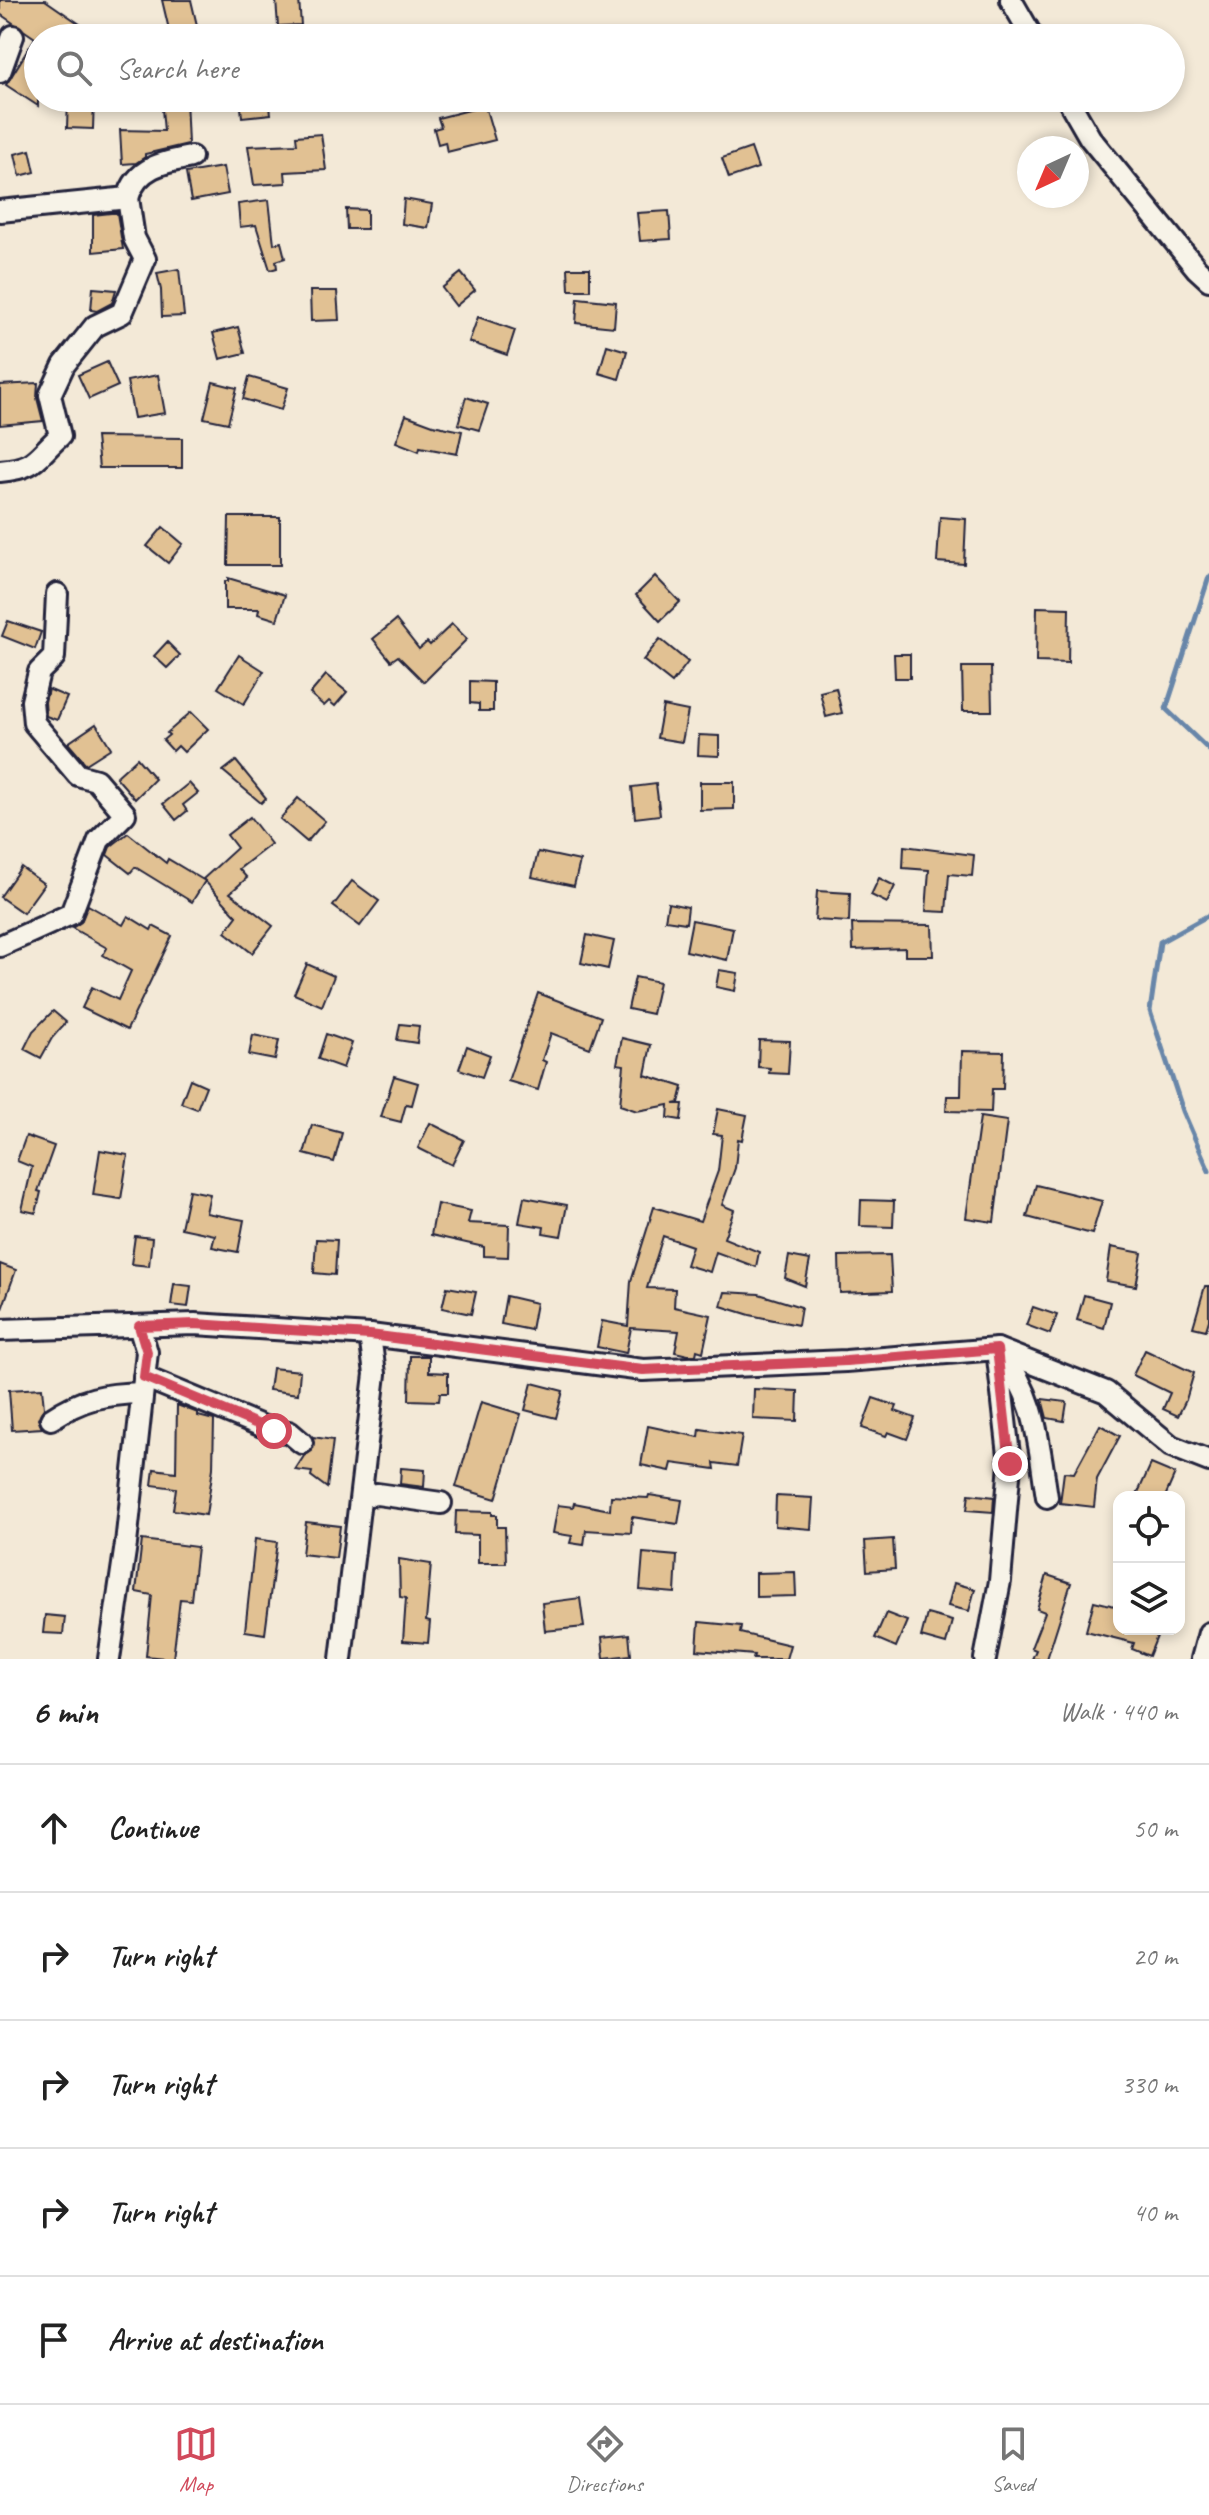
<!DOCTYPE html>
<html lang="en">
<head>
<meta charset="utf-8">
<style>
	:root { --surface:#fff; --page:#f2f2f2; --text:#222; --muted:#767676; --line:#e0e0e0; --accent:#d1495b }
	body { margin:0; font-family:Caveat,sans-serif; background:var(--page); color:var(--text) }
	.controls { position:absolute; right:24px; bottom:24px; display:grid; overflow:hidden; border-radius:16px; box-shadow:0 4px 12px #0003 }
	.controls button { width:72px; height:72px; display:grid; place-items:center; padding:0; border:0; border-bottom:2px solid var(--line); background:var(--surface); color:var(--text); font:40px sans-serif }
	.compass { position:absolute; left:1017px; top:136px; width:72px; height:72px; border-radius:50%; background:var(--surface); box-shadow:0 4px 12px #0003; rotate:224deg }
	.stop { position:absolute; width:24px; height:24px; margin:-18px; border:6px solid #d1495b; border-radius:50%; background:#fff }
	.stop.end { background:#d1495b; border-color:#fff; box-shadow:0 2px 8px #0008 }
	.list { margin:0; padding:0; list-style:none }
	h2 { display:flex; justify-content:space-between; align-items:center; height:104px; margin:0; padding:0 32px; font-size:34px }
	h2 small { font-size:26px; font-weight:400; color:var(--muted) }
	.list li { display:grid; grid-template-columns:52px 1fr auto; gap:24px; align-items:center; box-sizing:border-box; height:128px; padding:0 32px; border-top:2px solid var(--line) }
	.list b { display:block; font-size:30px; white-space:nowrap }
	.list em { font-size:26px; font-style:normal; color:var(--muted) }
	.icon { flex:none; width:44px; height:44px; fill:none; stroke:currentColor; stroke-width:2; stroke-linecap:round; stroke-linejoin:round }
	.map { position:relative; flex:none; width:1209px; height:1659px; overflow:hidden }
	.search { position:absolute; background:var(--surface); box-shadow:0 4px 12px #0003; left:24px; right:24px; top:24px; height:88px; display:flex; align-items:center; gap:20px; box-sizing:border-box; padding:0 28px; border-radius:44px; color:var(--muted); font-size:30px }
	.sheet { height:744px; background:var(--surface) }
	nav { display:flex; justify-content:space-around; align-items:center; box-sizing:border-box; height:112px; border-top:2px solid var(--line); background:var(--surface); font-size:22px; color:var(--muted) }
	nav a { display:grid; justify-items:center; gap:4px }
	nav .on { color:var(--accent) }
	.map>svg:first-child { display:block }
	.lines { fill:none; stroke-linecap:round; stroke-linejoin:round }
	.stream { stroke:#6786a9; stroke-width:5 }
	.building { fill:#e1c193; stroke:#22223b; stroke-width:2 }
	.minor-casing { stroke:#22223b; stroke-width:26 }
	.minor { stroke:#f7f3e8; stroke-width:20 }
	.route { stroke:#d1495b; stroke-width:10 }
</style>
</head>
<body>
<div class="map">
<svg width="1209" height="1659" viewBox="0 0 1209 1659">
	<rect width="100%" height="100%" fill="#f3e9d7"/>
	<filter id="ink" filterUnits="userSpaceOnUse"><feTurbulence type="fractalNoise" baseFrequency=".0125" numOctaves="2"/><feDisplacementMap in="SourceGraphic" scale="16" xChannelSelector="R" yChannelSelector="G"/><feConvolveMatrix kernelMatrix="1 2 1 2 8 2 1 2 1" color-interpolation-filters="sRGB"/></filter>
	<g filter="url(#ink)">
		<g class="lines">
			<g class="stream">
				<path d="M1209,577L1166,709L1209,750"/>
				<path d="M1209,915L1160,942L1150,1011L1183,1111L1209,1171"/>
			</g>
		</g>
		<g class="building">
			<path d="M0,0H45L100,38H38V106L6,85L35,38L0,14Z"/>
			<path d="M162,0H191L200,38H171Z"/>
			<path d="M276,0H299L301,25L278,26Z"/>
			<path d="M68,98H94L93,129L67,128Z"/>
			<path d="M161,98H186L188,144L145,154V157L136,163L122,164L120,130L164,131Z"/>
			<path d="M240,98H269L271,114L242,117Z"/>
			<path d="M485,106L495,140L447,152L445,142L438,144L434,129L441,127L438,118Z"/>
			<path d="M321,134L326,170L285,172L286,183L254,185L248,146L297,144L296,136Z"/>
			<path d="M751,148L758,168L729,178L722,158Z"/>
			<path d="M30,150L35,172L20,176L15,154Z"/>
			<path d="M223,167L228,194L191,201L186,173Z"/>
			<path d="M404,199L432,204L428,228L402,224Z"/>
			<path d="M269,200L274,244L281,242L285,258L276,261L277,268L270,270L256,225L240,227L238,204Z"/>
			<path d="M346,209L367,210V229H347Z"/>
			<path d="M669,211L671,239L640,241L637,213Z"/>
			<path d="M111,213H117L123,249L93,252V215Z"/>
			<path d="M568,268H590V290H569Z"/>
			<path d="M179,269L184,316L162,317L161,290L157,273Z"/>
			<path d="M461,273L475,290L456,306L442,288Z"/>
			<path d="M93,288L116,290L112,303L97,311L91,310Z"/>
			<path d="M310,291H337L339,320L311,321Z"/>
			<path d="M578,298L616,302L614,327L576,323Z"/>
			<path d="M478,317L515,330L507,355L469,342Z"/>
			<path d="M238,327L245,353L220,359L213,333Z"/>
			<path d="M607,345L627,351L619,379L599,373Z"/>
			<path d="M107,362L118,386L89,399L78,375Z"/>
			<path d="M158,375L165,413L134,418L127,381Z"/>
			<path d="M249,377L288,388L281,410L243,399Z"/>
			<path d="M213,382L237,388L228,423L204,418Z"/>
			<path d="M38,383L37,398L43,421L0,425V385Z"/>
			<path d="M466,397L488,404L479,430L458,424Z"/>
			<path d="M406,415L433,425L462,431L457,454L420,447L419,451L396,442Z"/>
			<path d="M96,437L182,438V468H99Z"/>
			<path d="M229,517H280V565H228Z"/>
			<path d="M940,517L966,519L964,564L937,562Z"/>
			<path d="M163,527L183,544L168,563L147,546Z"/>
			<path d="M655,576L680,602L660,621L636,595Z"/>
			<path d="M228,578L285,595L277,620L258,614L259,609H225V581H228Z"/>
			<path d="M1037,607L1069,608L1068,663L1036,662Z"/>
			<path d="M396,620L419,649L427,642L430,645L452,624L467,639L424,682L398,656L391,661L373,639Z"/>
			<path d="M8,621L41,632L35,649L2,636Z"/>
			<path d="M660,639L688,662L672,683L643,660Z"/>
			<path d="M167,642L180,655L167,668L154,656Z"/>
			<path d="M894,654H910V678H895Z"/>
			<path d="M239,655L264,671L244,704L218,688Z"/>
			<path d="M962,667H991L992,711H963Z"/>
			<path d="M326,675L347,692L335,706L329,701L324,706L310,694Z"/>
			<path d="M470,681L493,682V711H479V704L470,703Z"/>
			<path d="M836,688L842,713L826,717L820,692Z"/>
			<path d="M48,689L67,697L57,720L46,716L45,702Z"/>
			<path d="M663,706L688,711L682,742L657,738Z"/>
			<path d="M191,712L208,729L184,752L178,746L173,751L163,740L169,735L167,733Z"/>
			<path d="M96,724L111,748L86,764L68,743Z"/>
			<path d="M699,735L719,736V756L698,755Z"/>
			<path d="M137,758L155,779L135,799L116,777Z"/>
			<path d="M236,761L266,798L261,803L223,771Z"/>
			<path d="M700,782H734V809L700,810Z"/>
			<path d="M189,783L198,793L183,805L187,811L176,820L163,804Z"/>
			<path d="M656,784L660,815L635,818L632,787Z"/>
			<path d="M298,798L325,821L307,842L280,819Z"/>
			<path d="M250,817L271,844L239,869L247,878L230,893L273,926L252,953L225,932L237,916L203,879L237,848L227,835Z"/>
			<path d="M128,833L166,863L168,859L205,881L192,902L135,867L130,873L107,855L110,847Z"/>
			<path d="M904,846L974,855L972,876L949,874L946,912L926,911L929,870L903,868Z"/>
			<path d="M538,852L580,861L574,886L532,877Z"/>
			<path d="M21,867L44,884L23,913L0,897Z"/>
			<path d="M879,878L895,886L887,903L871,895Z"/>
			<path d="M352,881L379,901L360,926L333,906Z"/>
			<path d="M817,891L850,893L849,922L815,920Z"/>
			<path d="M668,903L688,907L686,923L665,920Z"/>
			<path d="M88,905L123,925L128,916L151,930L153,926L172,936L127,1030L82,1008L92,987L118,1000L131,971L103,955L107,948L72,928L81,922Z"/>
			<path d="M692,920L733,928L727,960L686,951Z"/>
			<path d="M852,924L932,925L933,956H905V948L853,950Z"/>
			<path d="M587,935L614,941L608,969L581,963Z"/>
			<path d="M307,964L334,976L322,1006L294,994Z"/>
			<path d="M719,970L738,973L735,991L716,987Z"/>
			<path d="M635,977L659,982L652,1014L628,1009Z"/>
			<path d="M538,993L601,1017L590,1048L551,1033L542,1060L546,1062L538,1090L508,1081Z"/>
			<path d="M53,1011L66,1022L52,1038L41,1058L24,1049L33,1031Z"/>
			<path d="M400,1024L419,1026L417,1043L397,1040Z"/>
			<path d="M326,1034L352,1043L343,1068L318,1059Z"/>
			<path d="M253,1035L279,1040L275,1060L249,1055Z"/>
			<path d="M622,1038L651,1045L645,1075L683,1087L679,1103L674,1104H683L681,1120L668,1118L669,1105L637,1111L620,1105L624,1065L617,1064Z"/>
			<path d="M759,1040L790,1041L788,1074L769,1073L770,1068L758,1067Z"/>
			<path d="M467,1046L490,1055L482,1077L459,1069Z"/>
			<path d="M962,1051L1004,1052L1003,1089H992L991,1112L946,1111L947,1096H961Z"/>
			<path d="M394,1076L418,1083L412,1105L406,1104L401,1122L381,1117Z"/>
			<path d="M190,1079L206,1086L197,1109L181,1103Z"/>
			<path d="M718,1109L747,1115L742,1140L738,1139L735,1168L722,1205L734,1210L724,1238L759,1252L756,1267L716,1252L710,1272L686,1265L692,1246L663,1236L647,1288L675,1289L674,1307L711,1315L703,1352L697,1350L696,1355H688L675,1352L679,1331L631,1328L626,1353L597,1347L602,1321L628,1326L631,1281L654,1207L700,1221L718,1171L722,1135L713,1134Z"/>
			<path d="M980,1117L1007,1121L994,1222L966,1218Z"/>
			<path d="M430,1123L464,1140L452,1165L418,1148Z"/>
			<path d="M312,1125L342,1133L334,1162L304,1154Z"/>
			<path d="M26,1136L54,1146L38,1191L41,1192L36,1213L22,1210L32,1167L17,1161Z"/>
			<path d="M100,1150L128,1155L121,1199L93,1195Z"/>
			<path d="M1036,1185L1102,1201L1092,1234L1027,1217Z"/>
			<path d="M189,1190L210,1194L206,1213L244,1220L238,1252L212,1247L215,1235L181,1228Z"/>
			<path d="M524,1197L567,1205L561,1236L543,1233L544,1227L519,1223Z"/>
			<path d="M861,1200L894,1201L893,1227L860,1226Z"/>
			<path d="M437,1204L471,1211L468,1223L509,1225L508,1257L484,1256V1247L431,1235Z"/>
			<path d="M135,1236L152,1238L149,1266L131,1264Z"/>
			<path d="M316,1239L337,1240L335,1275L314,1273Z"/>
			<path d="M1111,1247L1142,1253L1136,1286L1106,1281Z"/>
			<path d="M890,1255L892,1291L840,1293L839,1256Z"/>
			<path d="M789,1256L810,1260L805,1286L785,1278Z"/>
			<path d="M0,1264L16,1270L2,1309H0Z"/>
			<path d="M174,1284L191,1286L188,1307L171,1305Z"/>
			<path d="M1205,1286H1209V1320L1206,1330L1193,1327Z"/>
			<path d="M447,1287L476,1292L471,1314L442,1308Z"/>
			<path d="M725,1292L759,1294L801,1307L798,1325L750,1315L721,1306Z"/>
			<path d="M1084,1295L1110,1302L1104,1328L1077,1320Z"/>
			<path d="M506,1296L536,1303L531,1330L501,1324Z"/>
			<path d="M1033,1307L1057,1315L1050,1334L1026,1325Z"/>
			<path d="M1145,1350L1194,1373L1186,1400L1178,1416L1163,1409L1170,1393L1133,1375Z"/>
			<path d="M410,1356H429V1372L448,1373V1393H440L439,1401L409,1400Z"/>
			<path d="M272,1368L300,1371L298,1394L269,1390Z"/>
			<path d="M532,1383L563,1391L556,1418L525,1410Z"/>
			<path d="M42,1388L44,1408L38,1419L42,1428L12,1430L9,1390Z"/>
			<path d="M754,1389L798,1391L797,1421L753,1419Z"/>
			<path d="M873,1398L897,1406L895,1411L915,1418L907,1439L888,1432L886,1436L862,1428Z"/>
			<path d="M1042,1399L1067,1402L1064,1421L1047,1418Z"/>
			<path d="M481,1402L521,1414L496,1499L456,1487Z"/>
			<path d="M177,1405L198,1413V1416L214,1420L213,1468L206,1515L173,1510L176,1488L152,1485L154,1469L176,1472Z"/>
			<path d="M1100,1425L1120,1436L1097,1479L1094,1507L1060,1503L1064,1472L1074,1473Z"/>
			<path d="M648,1426L699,1437L700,1429L742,1435L737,1466L714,1463L715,1469L672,1463L670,1471L641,1465Z"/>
			<path d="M313,1437L333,1440L327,1488L311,1476L312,1472L295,1470L304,1456L312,1451Z"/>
			<path d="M1151,1464L1175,1474L1165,1497H1136Z"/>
			<path d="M401,1468L425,1470L424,1487L400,1484Z"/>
			<path d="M969,1494L994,1497L993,1512L967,1510Z"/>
			<path d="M649,1495L682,1500L678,1524L632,1517L631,1533L586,1530L584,1545L570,1543L572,1536L553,1533L558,1505L573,1507L574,1503L610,1510L611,1496L648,1498Z"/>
			<path d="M776,1496L813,1498L811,1529L775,1526Z"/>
			<path d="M456,1511L492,1512V1515H497V1527H505L506,1563H478V1535L455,1534Z"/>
			<path d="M306,1522L340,1526L336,1558L302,1554Z"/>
			<path d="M255,1539L277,1542L265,1634L245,1631Z"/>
			<path d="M893,1539L895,1569L867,1571L865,1541Z"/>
			<path d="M142,1540L197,1547L191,1600L180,1599L173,1659L146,1656L152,1595L136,1592Z"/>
			<path d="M643,1553L677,1556L675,1593L640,1590Z"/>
			<path d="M399,1559L431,1564L426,1621L430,1622L428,1643L403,1641L406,1598L400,1597Z"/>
			<path d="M795,1572L796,1596L756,1597V1573Z"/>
			<path d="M1047,1575L1071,1583L1047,1659H1032L1036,1650L1031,1648L1045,1612L1037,1609Z"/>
			<path d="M954,1583L975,1589L969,1611L948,1606Z"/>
			<path d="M580,1598L584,1627L545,1631L542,1603Z"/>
			<path d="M1094,1601L1119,1607V1629H1160L1149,1656L1132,1649L1134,1643L1086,1631Z"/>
			<path d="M886,1613L907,1621L896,1647L875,1638Z"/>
			<path d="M927,1614L952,1621L946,1644L921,1637Z"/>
			<path d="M45,1615L65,1617L63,1634L43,1633Z"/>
			<path d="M699,1622L741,1626L740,1633L790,1645L786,1659H753L754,1655L697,1650Z"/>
			<path d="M629,1634L631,1655L604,1658L602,1637Z"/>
		</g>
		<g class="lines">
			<defs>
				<g id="minor">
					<path d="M1011,0L1033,38"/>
					<path d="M0,72L13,36"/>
					<path d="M1067,98L1090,138L1197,269L1209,280"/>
					<path d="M0,211L128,198C136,167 164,162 191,157"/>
					<path d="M0,471C37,468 35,458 60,436L50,395L64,365L95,326L122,313L145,259L134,238L128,198"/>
					<path d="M0,946L71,914L99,840L125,814L96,780L78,775L34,723L32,701L39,672L54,657L57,594"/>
					<path d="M0,1330L195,1324L370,1335L643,1370L846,1361L997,1349L1106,1392L1171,1446L1209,1461"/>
					<path d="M1000,1352C1037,1397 1038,1441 1047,1497"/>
					<path d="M144,1377L274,1431L289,1432L302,1443"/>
					<path d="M51,1419C83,1398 104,1394 142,1393"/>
					<path d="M361,1496L377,1494L441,1503"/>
					<path d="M109,1659L126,1544L147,1352L139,1326"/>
					<path d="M341,1659L375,1374L370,1335"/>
					<path d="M985,1659L1000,1581L1010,1464L997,1349"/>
					<path d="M1202,1659L1209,1633"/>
				</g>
			</defs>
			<use href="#minor" class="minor-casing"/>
			<use href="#minor" class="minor"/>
		</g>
	</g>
	<g class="lines" filter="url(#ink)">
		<path class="route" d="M274,1431L144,1377L147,1352L139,1326L195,1324L370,1335L643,1370L846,1361L997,1349L1010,1464"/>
	</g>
</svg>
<div class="controls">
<button><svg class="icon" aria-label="locate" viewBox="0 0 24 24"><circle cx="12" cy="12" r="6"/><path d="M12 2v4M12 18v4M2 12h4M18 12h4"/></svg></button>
<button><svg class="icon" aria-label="layers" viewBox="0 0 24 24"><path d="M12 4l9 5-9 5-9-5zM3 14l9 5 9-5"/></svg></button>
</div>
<svg class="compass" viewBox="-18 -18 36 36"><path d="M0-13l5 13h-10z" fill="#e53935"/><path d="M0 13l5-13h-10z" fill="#767676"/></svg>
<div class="stop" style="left:274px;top:1431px"></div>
<div class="stop end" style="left:1010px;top:1464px"></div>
<div class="search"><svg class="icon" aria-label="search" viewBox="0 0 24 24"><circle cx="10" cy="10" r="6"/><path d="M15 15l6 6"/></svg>Search here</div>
</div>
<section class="sheet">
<h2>6 min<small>Walk · 440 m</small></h2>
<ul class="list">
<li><svg class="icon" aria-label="ahead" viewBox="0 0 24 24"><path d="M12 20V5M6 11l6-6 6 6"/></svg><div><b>Continue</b></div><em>50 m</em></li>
<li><svg class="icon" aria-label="right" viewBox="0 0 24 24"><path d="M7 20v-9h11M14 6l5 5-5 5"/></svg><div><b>Turn right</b></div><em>20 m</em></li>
<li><svg class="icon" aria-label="right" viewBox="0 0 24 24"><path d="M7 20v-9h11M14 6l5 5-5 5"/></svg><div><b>Turn right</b></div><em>330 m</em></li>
<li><svg class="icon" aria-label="right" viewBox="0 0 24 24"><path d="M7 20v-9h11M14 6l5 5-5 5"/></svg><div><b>Turn right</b></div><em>40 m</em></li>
<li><svg class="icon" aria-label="arrive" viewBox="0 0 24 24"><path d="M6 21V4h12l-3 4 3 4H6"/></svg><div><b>Arrive at destination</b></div></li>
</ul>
</section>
<nav>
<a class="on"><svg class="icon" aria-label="map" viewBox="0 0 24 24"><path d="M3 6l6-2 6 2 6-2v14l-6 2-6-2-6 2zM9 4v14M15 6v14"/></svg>Map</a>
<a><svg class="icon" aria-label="directions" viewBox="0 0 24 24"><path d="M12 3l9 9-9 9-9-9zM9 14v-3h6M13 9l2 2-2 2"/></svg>Directions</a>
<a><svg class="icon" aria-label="saved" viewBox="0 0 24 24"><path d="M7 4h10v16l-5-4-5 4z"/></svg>Saved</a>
</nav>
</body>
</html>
